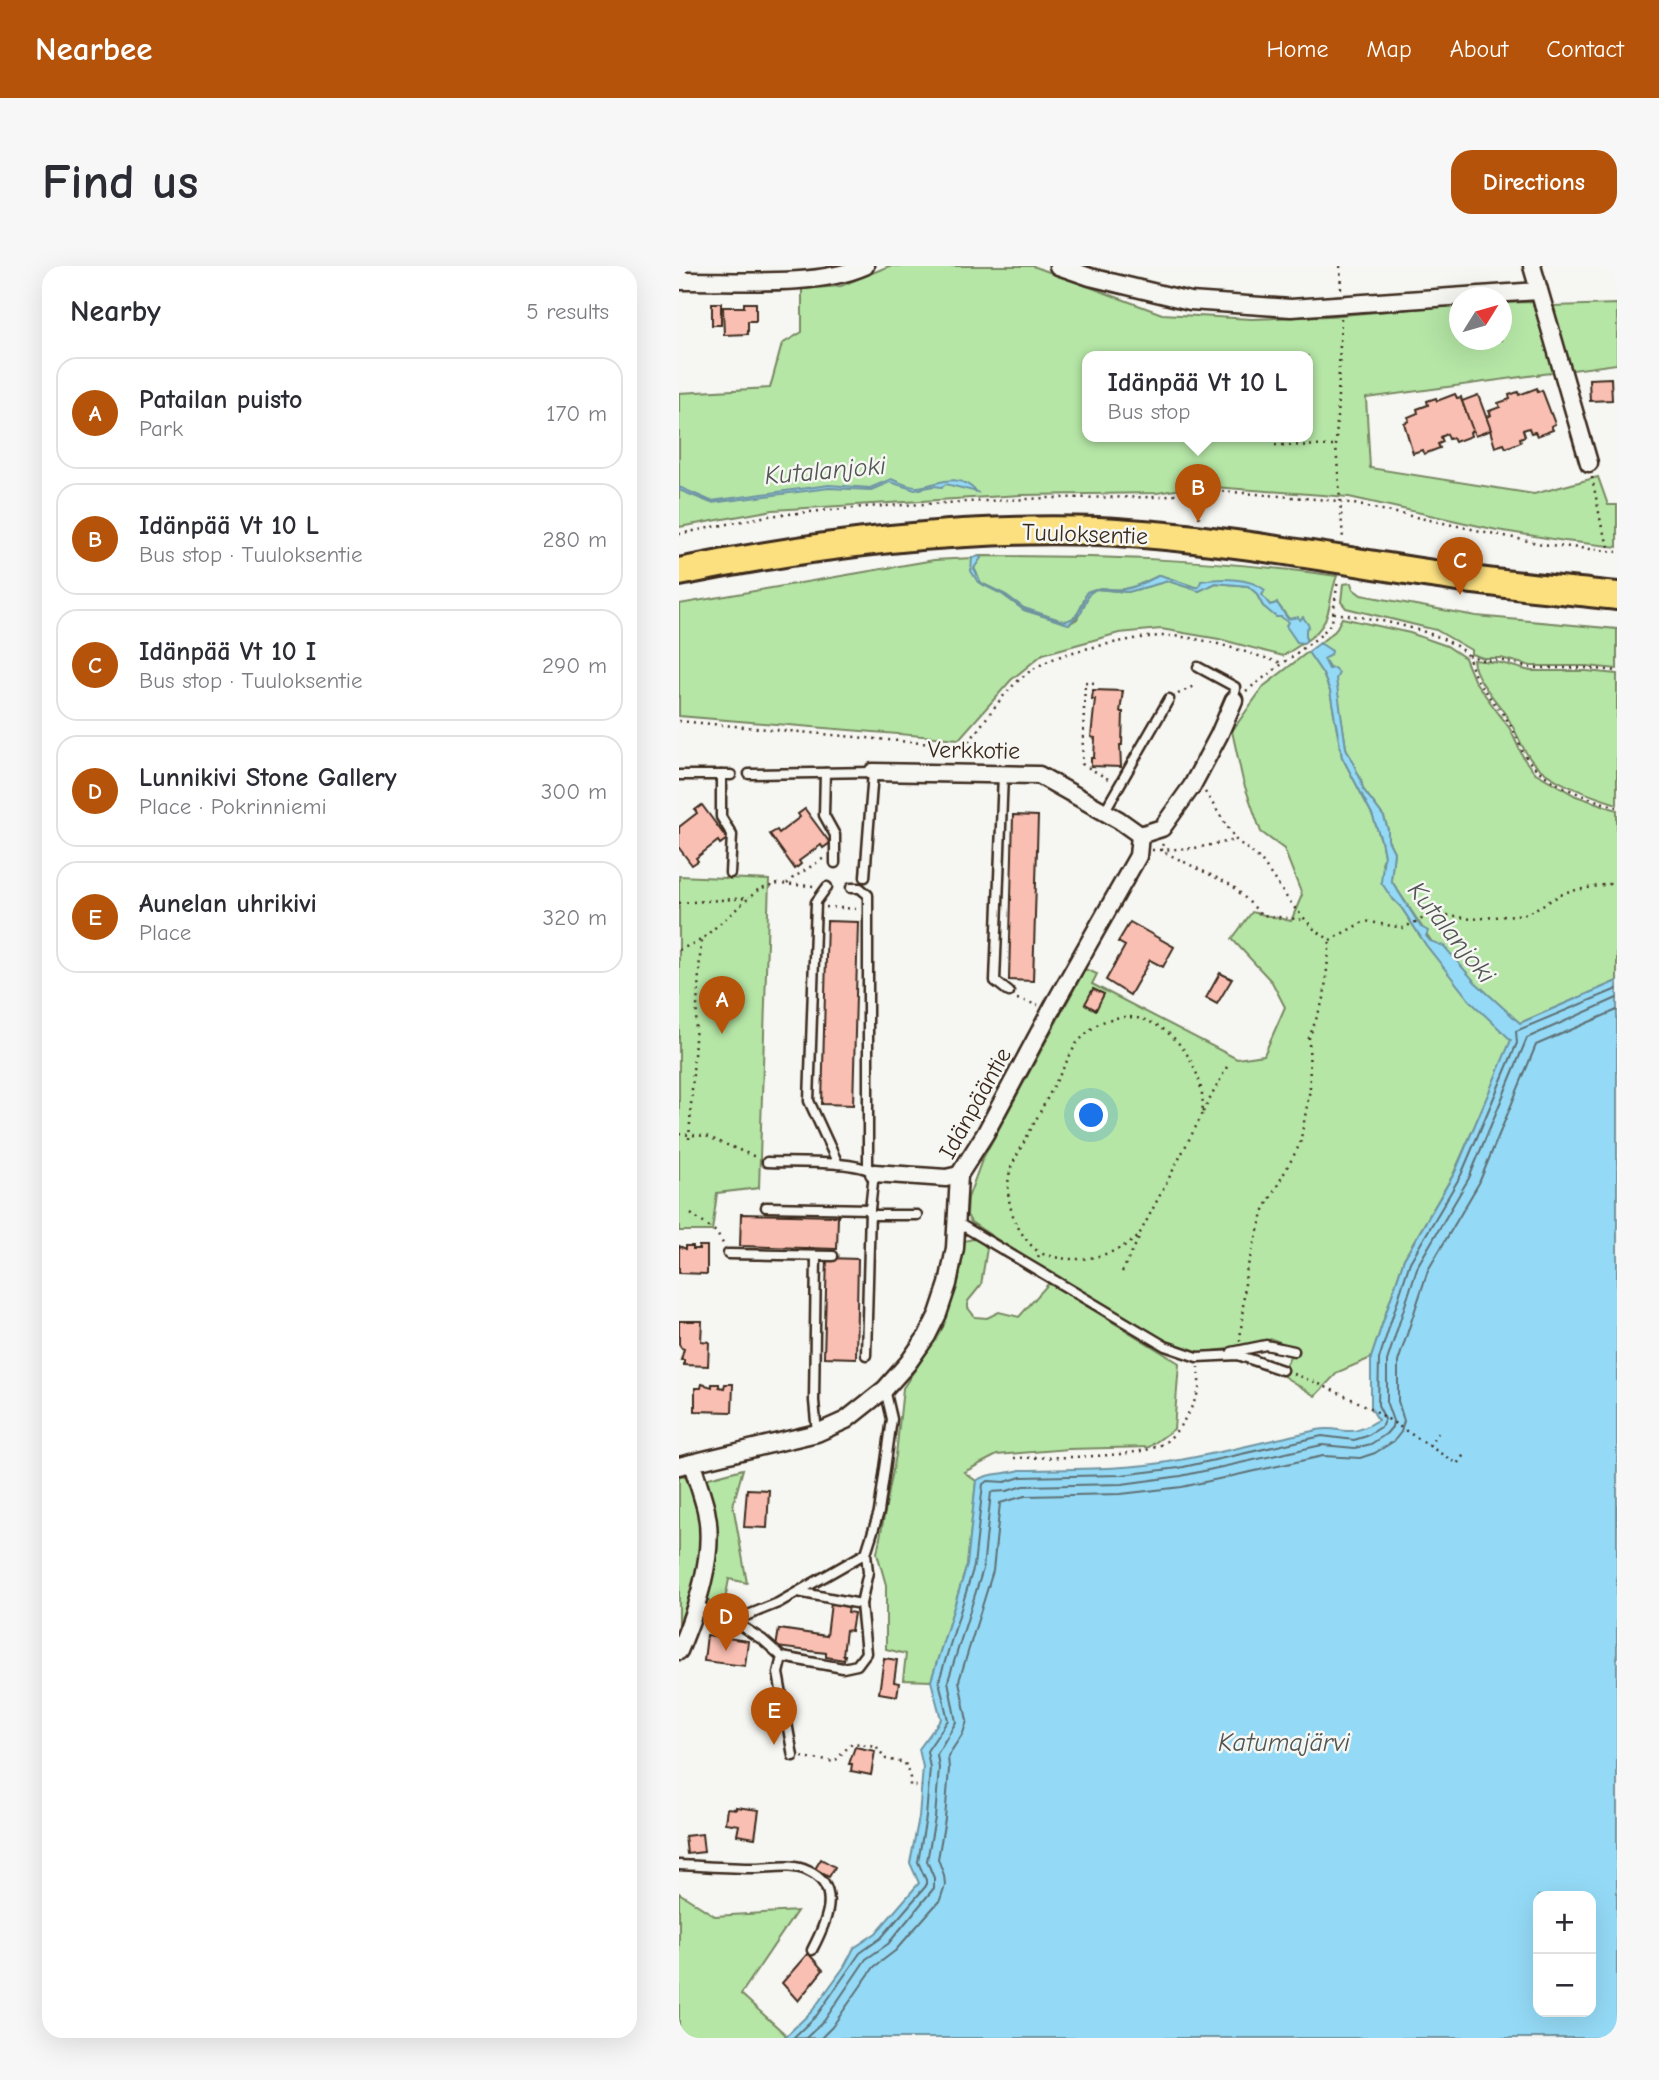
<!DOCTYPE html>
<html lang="en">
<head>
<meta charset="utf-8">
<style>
	:root { --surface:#fff; --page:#f7f7f7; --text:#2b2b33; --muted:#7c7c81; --line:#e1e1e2; --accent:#b45309 }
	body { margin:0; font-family:"Comic Neue",sans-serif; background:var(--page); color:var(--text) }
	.controls { position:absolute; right:21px; bottom:21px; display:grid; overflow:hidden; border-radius:14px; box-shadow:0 7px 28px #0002 }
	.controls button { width:63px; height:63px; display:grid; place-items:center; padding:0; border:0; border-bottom:2px solid var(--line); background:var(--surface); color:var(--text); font:35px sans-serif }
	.compass { position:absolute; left:770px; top:21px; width:63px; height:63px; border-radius:50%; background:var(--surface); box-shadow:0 7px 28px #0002; rotate:53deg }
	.you { position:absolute; left:413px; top:850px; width:24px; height:24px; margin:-18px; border:5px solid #fff; border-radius:50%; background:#1a73e8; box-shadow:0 0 0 10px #1a73e833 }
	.badge { display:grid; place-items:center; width:46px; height:46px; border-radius:50%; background:var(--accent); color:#fff; font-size:23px; font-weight:700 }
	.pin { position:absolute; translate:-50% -58px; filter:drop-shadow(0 2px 4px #0008) }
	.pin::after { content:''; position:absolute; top:37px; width:24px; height:21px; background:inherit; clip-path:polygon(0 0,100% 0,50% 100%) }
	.popup { position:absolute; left:403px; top:85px; width:231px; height:91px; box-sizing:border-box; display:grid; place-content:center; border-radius:14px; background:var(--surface); filter:drop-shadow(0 2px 5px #0005); font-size:23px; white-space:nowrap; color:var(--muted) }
	.popup b { font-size:26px; color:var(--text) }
	.popup::after { content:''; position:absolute; left:50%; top:100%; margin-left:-14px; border:14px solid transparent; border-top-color:var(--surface) }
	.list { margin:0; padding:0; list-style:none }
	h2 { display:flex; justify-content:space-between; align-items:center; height:91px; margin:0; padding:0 28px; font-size:30px }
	h2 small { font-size:23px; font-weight:400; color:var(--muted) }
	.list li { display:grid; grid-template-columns:46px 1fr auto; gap:21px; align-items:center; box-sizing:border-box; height:112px; margin:0 14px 14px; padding:0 14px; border:2px solid var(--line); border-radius:21px }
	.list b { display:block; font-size:26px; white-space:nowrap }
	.list p { margin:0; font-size:23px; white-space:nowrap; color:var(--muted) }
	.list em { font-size:23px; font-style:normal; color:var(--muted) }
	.map { position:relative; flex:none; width:938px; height:1772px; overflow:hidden; border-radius:21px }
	header { display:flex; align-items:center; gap:42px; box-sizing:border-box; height:98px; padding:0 35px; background:var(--accent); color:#fff }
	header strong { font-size:33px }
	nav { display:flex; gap:38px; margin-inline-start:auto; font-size:24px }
	.intro { display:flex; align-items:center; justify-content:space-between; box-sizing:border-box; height:168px; padding:0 42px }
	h1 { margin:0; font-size:49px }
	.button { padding:18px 32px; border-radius:21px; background:var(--accent); color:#fff; font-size:24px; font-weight:700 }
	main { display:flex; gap:42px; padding:0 42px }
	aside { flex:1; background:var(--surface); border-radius:21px; box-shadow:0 7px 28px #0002 }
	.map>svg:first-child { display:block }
	.green { fill:#b5e6a6; stroke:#788862; stroke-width:2; fill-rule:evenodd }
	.water { fill:#94daf6; stroke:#7094a0; stroke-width:2; fill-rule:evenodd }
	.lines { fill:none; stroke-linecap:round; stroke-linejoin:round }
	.shore { stroke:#5f7074; stroke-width:2 }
	.building { fill:#fabfb3; stroke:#3b2a1e; stroke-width:2 }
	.service-casing { stroke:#3b2a1e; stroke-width:13 }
	.minor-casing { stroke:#3b2a1e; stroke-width:21 }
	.trunk-casing { stroke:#3b2a1e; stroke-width:32 }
	.path { stroke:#3b2a1e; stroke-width:2.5; stroke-dasharray:2 5; stroke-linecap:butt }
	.service { stroke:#f6f6f2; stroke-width:8 }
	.minor { stroke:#f6f6f2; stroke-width:16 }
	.trunk { stroke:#fce080; stroke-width:26 }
	.labels { text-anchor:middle; stroke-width:5; stroke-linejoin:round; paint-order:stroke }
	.street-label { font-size:24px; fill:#3b2a1e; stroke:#f6f6f2 }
	.water-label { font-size:26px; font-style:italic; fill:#515654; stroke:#f6f6f2 }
</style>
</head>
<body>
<header>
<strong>Nearbee</strong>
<nav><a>Home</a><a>Map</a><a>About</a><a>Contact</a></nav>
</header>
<div class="intro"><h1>Find us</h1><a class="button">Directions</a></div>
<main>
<aside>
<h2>Nearby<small>5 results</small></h2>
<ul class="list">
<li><span class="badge">A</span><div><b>Patailan puisto</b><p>Park</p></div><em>170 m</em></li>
<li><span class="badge">B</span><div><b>Idänpää Vt 10 L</b><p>Bus stop · Tuuloksentie</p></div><em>280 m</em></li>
<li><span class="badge">C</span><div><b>Idänpää Vt 10 I</b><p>Bus stop · Tuuloksentie</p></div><em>290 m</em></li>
<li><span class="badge">D</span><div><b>Lunnikivi Stone Gallery</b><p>Place · Pokrinniemi</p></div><em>300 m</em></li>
<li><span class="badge">E</span><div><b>Aunelan uhrikivi</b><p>Place</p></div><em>320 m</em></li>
</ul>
</aside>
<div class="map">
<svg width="938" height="1772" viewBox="0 0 938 1772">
	<rect width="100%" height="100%" fill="#f6f6f2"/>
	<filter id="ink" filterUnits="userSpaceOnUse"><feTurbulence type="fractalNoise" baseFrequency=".0143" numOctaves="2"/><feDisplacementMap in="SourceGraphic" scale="14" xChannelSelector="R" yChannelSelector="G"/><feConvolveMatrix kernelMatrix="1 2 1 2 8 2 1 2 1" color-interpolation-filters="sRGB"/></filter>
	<g filter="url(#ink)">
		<g class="green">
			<path d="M210,0H354L483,48L573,53L651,50L780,39V74H822L823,37L850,36L874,40L938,38V98L687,132L691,202L855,228L919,211L929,239H938V281L886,275L818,264L670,231L521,220L478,227L342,229L94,244L0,261V127L91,122L103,78L123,66V23L162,20ZM409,90H629V170H409Z"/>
			<path d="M300,290C420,290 540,293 658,310C647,338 656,355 627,375L624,352L621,354L610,353L598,337L591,339L583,329L585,324C568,313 546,313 526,315L520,321H516L481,309C470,314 459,321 446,323C431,326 424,318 408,326C403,338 400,355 384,355L345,343L327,329L302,317L295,302L301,292Z"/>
			<path d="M293,292V305L299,316L323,328L345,344L390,358L398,353L410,327L417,323L449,326L489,315L520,325L537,317L569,320L577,327L584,340L609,356L618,376L624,377L604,390L540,373L482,363L440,367L364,388L332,414L280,473L0,450V338L255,294Z"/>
			<path d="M672,317L674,323L682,329L797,350L938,363V403L908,400H852L822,392H804L792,388V384L757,364L667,342L662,336L664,318Z"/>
			<path d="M663,352L731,367L768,380L786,392L795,414L831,463L845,493L855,506L897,530L938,544V715L841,757L774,909L725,993L692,1092L659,1106L636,1130L601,1108L616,1082L593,1073L558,1082L518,1087L495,1080L343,990L292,956L288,949L289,932L303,894L406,703L418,708L413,718L558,793L585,789L606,741L593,716L553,673L573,646L612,655L623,629L605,583L582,566L564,515L553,465L585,420L629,386L644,408L651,425L663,491L693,548L702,574L705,590L703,598L712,631L722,641L747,679L791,734L712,614L715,586L709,574V564L705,551L684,523L682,514L667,482L655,403H651L644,393L641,377L656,365Z"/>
			<path d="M794,394L822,397L851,405H907L938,408V538C911,529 862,514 848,488C839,474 835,459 824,445C813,429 796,413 794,394Z"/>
			<path d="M0,610L90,614L80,922L38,927L33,965H0Z"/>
			<path d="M294,973H300L308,982L302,1019L289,1035V1042L296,1051L308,1052L320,1046L340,1051L370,1017L500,1097L495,1163L470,1181L390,1183L318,1189L285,1206L297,1215L288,1299L252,1415L224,1414L227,1388L207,1383V1319L198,1287L217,1189L224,1122L264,1061L280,1013L285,975Z"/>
			<path d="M64,1203L54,1239L68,1317L50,1313L44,1345L35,1342L26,1329L34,1243L26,1213Z"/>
			<path d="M5,1209C10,1219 17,1229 19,1239C26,1281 15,1330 0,1368V1211Z"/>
			<path d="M0,1627L36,1650L118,1645L62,1728L107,1769L105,1772H0Z"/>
		</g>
		<g class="water">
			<path d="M212,213C220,216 231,222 239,221C262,218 278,205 298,226L267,218L263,221L255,220L236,224L211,216L192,224L150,222L32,237L0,224V221L32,235L150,219L191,222Z"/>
			<path d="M300,290L302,292L295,302L302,317L327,329L345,342L384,355C400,355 403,338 408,326C424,318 431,326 446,323C458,321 471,314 481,309L516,321H520L522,315C541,312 570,311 586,324L583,329L591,339L598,337L609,353L619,351L621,354L624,351L630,360L627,364V375L624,377L618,376L607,360L609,356L602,351H597L584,340L577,327L569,320L537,317L520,325L489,315L449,326L417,323L410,328L402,347L390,358L386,357L345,344L323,328L299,316L292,305L293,292Z"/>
			<path d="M641,377L653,385L652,389L645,393L650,403L655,402L660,407L657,413L667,482L682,514L684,523L705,551L709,564V574L715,586L712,614L742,661L749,665L747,670L751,675L765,680L796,716L841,757L938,715V1772H105L133,1745L165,1701L175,1682L197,1667L240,1617L231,1597L240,1551L244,1501L240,1483L262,1453L252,1415L288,1299L297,1215C310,1206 325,1209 341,1204C394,1203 448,1204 501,1194C547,1186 592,1174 638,1164C666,1159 667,1175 699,1154L692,1142V1092L725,993L776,906L832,774L791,735L747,679L722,641L712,631L702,616L705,590L702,574L693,548L663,491L651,425L644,408L629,386ZM912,1630V1746H859V1630Z"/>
		</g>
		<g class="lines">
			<g class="shore">
				<path d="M114,1772L138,1749L181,1687L202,1672L247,1620V1614L239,1596L247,1551L251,1502L248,1485L269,1454L260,1415L295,1300L304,1218L309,1215L326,1216L342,1211L442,1209L500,1202L643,1170L675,1174L688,1170L702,1161L706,1153L699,1139L700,1093L731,996L782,909L838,777L837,765L938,723"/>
				<path d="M127,1772L145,1755L187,1693L209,1678L255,1622V1612L248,1595L256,1552L260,1502L258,1488L277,1456L269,1415L304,1303L312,1226L328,1225L344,1220L443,1218L502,1210L643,1179L676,1182L692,1178L707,1168L713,1161L714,1155L708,1138V1095L739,999L790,912L848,772L938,732"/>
				<path d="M142,1772L153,1761L195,1701L216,1685L261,1634L266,1619L265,1609L259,1593L266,1553L270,1503L269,1490L284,1467L288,1455L280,1415L314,1305L321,1237L346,1230L442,1228L503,1221L644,1190L681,1192L696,1187L715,1175L722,1166L725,1155L719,1135V1096L749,1004L800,917L857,779L938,744"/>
			</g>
		</g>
		<g class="building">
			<rect x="33" y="37" width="9" height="22"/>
			<path d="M65,37H77V55H69V68L45,69L44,41H65Z"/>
			<path d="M932,112L933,134L911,135L910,113Z"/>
			<path d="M858,122L859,126L863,124L876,158L872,160L874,164L858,170L856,166L852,167L850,162L844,164L846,170L841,172L842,176L827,182L825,178L816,181L807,151L812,149L810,145L821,141L819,137L831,133L830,129L839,126L840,129Z"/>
			<path d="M776,128L778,132L782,131L783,135L795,164L791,166L792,170L776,176L774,172L770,173L768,168L762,171L764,176L759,178L761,182L745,188L743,184L734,187L725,157L730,155L729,151L739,147L738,143L749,139L748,135L757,132L758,135Z"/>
			<path d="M799,129L812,164L796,170L783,135Z"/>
			<path d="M414,424L444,425L441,446H444L443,479H441L442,501L412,500V492H415L416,472L412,471L416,433H413Z"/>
			<path d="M23,539L48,573L41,578L39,575L17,592L19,595L13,599L0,582V561L18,547L16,544Z"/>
			<path d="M126,543L151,577L144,582L142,579L120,595L122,598L116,603L91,568L98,564L100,567L121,551L119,548Z"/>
			<path d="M334,549L359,550L354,715L330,714Z"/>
			<path d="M148,655L179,656L174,839L143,838Z"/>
			<path d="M451,656L495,681L484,701L471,694L451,729L427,714L446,680L439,676Z"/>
			<path d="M541,707L553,713L538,738L527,732Z"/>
			<path d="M414,723L425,728L417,744L406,738Z"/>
			<path d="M62,948L159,950L158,983L61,980Z"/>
			<path d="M0,980L7,983V980H14V983H20V980H28V1008L0,1007Z"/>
			<path d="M148,992L179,993L177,1092L145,1091Z"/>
			<path d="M0,1055H23L22,1075L30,1076L29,1100L5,1099V1094H2L5,1083L2,1082L0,1078Z"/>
			<path d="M23,1118L33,1121V1118H40V1121L45,1122L46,1118H54L53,1146L16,1145V1122H22Z"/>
			<path d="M68,1223L90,1224L88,1262L65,1261Z"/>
			<path d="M152,1337L170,1340L169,1346L175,1347L172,1365L167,1364L164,1389H166L165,1394L147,1391V1387L97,1381L100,1363L148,1370Z"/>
			<path d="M28,1369L69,1375L66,1400L25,1395Z"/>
			<path d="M205,1392L218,1394L215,1416L220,1417L218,1430L200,1427Z"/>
			<path d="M176,1481L196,1485L192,1509L172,1505L173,1498H170Z"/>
			<path d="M57,1541L80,1544L76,1572L58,1569L60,1559L46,1557L48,1542L57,1543Z"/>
			<path d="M23,1568L25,1586L8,1588L6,1570Z"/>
			<path d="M142,1593L156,1601L150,1611L136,1603Z"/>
			<path d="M129,1687L144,1704L119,1735L103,1717Z"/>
		</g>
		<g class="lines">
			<defs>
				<g id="service">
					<path d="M519,401L556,421L555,434"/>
					<path d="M146,507L145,549L156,569V597"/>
					<path d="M70,508L194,506L186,611"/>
					<path d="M324,508L316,715L330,726"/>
					<path d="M0,509H52"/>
					<path d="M42,509V551L53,569L51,607"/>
					<path d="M425,546L490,433"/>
					<path d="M148,621L137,636L130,835L159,898"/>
					<path d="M172,622H181L189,629V902"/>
					<path d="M88,896C113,897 177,894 195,907L191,943L187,1089"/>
					<path d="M87,941L191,943"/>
					<path d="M191,949H238"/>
					<path d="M279,957L486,1080L518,1091L559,1089L603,1104"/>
					<path d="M49,988L154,990"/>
					<path d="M137,991L135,1135L138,1167"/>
					<path d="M553,1086L587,1079L615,1085"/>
					<path d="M119,1326L182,1338"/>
					<path d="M19,1338L38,1352L54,1355L99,1337L187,1287L200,1246L213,1153L206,1123"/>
					<path d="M54,1355L84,1374L103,1391L164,1402L178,1399L187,1387L182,1338L189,1306L187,1287"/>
					<path d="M103,1391L99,1407L114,1490"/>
					<path d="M0,1599C25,1600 50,1602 76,1602C93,1602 113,1597 129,1605C165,1621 146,1659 133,1684"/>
				</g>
				<g id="minor">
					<path d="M379,0L411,11L511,35L612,42L860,25"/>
					<path d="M853,0L910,197"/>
					<path d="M0,15C55,14 136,22 186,0"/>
					<path d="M194,506L360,509L440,554L461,569"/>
					<path d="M461,569L483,562L513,520L540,469L555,434"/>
					<path d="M195,907L267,912L280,909"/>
					<path d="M0,1200L138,1167L167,1154L206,1123L229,1097L248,1070L259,1048L269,1018L276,982L280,909L306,868L377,735L459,590L461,569"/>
					<path d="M0,1385C17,1344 37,1289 27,1244C23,1228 17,1212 13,1197"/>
				</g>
				<path id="trunk" d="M0,306C138,278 278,260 419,265C542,271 664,295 786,313C836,320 887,324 938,330"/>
			</defs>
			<use href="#service" class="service-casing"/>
			<use href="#minor" class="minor-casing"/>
			<use href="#trunk" class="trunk-casing"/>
			<g class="path">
				<path d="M661,0L662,25"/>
				<path d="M662,52L657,180L664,273"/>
				<path d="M596,179L657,180"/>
				<path d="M913,211L923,262L932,286"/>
				<path d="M520,252L524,225"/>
				<path d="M0,268L88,250L185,241L369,232L482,231L529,224L661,235L863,278L938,286"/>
				<path d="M655,347C686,351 766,364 787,388C792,394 793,405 797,412C807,429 822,443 832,460C839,471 841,484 849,494C868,518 910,533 938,541"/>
				<path d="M789,389L802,394H821L851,402H907L938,405"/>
				<path d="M415,417L406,416L403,498L431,514"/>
				<path d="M567,425L642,369L653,356L659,313"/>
				<path d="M499,428L517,419"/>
				<path d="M0,455L286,481C306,456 325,422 353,404C374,390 400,384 424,379C445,375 466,370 487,370C524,370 567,387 603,397"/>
				<path d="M526,526L557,574L581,593L613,639L635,663L651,674"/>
				<path d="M484,578L481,584L516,582L557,574"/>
				<path d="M473,584H481L554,620L583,649L625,654"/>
				<path d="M108,618L114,612L145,592"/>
				<path d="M0,637L70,632"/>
				<path d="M147,641L178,643"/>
				<path d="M651,674L686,655L724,662L753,648L794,653L847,648L887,626L930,618L938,619"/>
				<path d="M0,684L22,674L79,624L99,618L136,620"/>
				<path d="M338,733L359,739"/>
				<path d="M524,846L550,797"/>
				<path d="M0,868L27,870L79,892"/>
				<path d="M10,873L22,674"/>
				<path d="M12,948L37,966L45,979"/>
				<path d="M359,991L361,987C395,999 429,993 459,971L523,849C530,801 485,739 432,753C418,756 407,767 397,778L333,899C322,928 335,968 361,987"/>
				<path d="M443,1006L460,972"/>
				<path d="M561,1075L567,1006L585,944L621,878L631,823L630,772L645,732L651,674"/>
				<path d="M614,1108L638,1117L692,1142L778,1198L787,1186"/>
				<path d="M750,1180L759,1167"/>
				<path d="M335,1192C368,1191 462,1193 485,1177C499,1168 516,1138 520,1123C521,1117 519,1108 519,1101"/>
				<path d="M123,1491L155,1496L173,1477L197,1480L207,1493L226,1497L231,1512V1520H243"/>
			</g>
			<use href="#service" class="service"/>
			<use href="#minor" class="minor"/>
			<use href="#trunk" class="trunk"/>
		</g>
	</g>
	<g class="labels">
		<g class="street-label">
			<text transform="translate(406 268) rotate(2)" y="8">Tuuloksentie</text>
			<text transform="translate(295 484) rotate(1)" y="8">Verkkotie</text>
			<text transform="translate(296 837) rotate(-61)" y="8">Idänpääntie</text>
		</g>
		<g class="water-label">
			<text transform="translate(146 204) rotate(-5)" y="9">Kutalanjoki</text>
			<text transform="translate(773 666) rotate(51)" y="9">Kutalanjoki</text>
			<text x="605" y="1485">Katumajärvi</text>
		</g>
	</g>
</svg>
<div class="controls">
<button>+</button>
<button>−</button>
</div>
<svg class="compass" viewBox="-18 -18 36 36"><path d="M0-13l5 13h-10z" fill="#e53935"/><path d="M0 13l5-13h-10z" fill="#7c7c81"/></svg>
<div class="you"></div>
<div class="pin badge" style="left:43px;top:768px">A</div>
<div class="pin badge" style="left:519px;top:256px">B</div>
<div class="popup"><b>Idänpää Vt 10 L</b>Bus stop</div>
<div class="pin badge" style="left:781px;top:329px">C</div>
<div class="pin badge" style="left:47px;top:1385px">D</div>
<div class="pin badge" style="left:95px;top:1479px">E</div>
</div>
</main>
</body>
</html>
